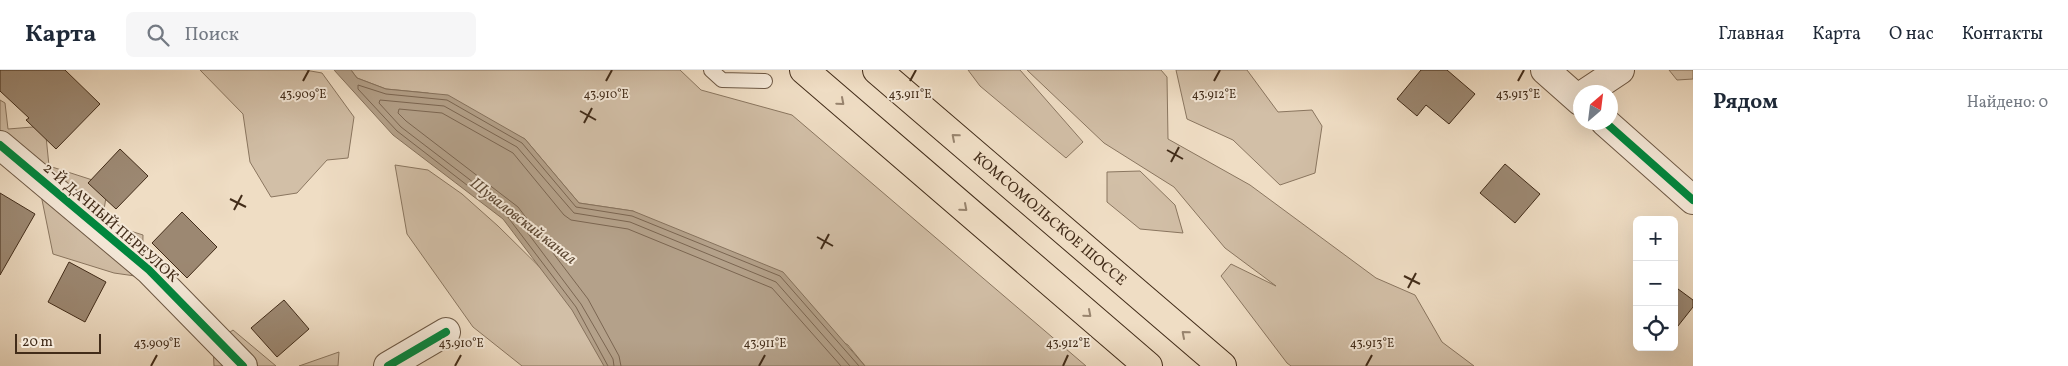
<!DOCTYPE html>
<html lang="ru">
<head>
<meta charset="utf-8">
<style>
	:root { --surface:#fff; --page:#f6f6f7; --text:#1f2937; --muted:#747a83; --line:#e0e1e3 }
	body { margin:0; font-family:Vollkorn,serif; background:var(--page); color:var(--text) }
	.controls { position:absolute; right:15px; bottom:15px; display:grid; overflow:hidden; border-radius:8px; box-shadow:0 5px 20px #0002 }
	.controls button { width:45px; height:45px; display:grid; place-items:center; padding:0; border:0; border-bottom:1px solid var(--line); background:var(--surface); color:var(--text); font:25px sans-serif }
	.compass { position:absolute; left:1573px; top:15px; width:45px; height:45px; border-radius:50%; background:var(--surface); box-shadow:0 5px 20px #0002; rotate:28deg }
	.scale { position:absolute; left:15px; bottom:12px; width:86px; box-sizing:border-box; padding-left:5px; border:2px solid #422c19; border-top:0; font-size:14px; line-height:18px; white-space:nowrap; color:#422c19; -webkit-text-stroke:4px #f5e9d9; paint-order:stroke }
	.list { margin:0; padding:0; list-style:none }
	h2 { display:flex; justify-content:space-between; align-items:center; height:65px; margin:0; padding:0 20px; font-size:21px }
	h2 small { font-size:16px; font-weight:400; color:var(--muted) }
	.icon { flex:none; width:28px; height:28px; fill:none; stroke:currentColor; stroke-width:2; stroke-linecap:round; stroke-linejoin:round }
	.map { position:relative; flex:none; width:1693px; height:296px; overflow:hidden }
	header { display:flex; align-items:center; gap:30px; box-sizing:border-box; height:70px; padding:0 25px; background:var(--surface); border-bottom:1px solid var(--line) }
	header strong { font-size:24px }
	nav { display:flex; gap:28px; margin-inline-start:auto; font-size:18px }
	.search { width:350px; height:45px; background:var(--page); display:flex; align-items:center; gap:12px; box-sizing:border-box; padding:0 18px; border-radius:8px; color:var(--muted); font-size:19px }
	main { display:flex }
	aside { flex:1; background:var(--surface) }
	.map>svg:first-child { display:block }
	.green { fill:#d2bfa7; stroke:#8a7660 }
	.water { fill:#b4a18a; stroke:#86725d }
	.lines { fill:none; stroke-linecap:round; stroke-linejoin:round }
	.shore { stroke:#7b6652; stroke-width:1 }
	.building { fill:#9c8872; stroke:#422c19 }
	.lane-casing { stroke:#6d5844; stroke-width:16 }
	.street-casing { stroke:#6d5844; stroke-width:30 }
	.primary-casing { stroke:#422c19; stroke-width:30 }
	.lane { stroke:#f5e9d9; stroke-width:14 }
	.street { stroke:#f5e9d9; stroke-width:28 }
	.primary { stroke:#efddc4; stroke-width:28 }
	.cycleway-casing { stroke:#f5e9d9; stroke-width:11 }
	.cycleway { stroke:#00873e; stroke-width:8 }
	.oneway { stroke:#98846e }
	.ticks { fill:none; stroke:#422c19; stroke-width:2 }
	.labels { text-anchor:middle; stroke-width:4; stroke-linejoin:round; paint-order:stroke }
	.street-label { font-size:15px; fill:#422c19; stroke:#f5e9d9 }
	.water-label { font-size:16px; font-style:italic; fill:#5e4935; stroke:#f5e9d9 }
	.ticks-label { font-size:12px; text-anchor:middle; fill:#422c19; stroke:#f5e9d9; stroke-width:4; stroke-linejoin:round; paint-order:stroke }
</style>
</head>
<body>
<header>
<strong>Карта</strong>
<div class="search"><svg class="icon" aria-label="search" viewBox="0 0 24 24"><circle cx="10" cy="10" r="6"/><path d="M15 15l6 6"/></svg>Поиск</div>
<nav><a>Главная</a><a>Карта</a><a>О нас</a><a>Контакты</a></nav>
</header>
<main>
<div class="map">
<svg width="1693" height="296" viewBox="0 0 1693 296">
	<rect width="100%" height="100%" fill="#efddc4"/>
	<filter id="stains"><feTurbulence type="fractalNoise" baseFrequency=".004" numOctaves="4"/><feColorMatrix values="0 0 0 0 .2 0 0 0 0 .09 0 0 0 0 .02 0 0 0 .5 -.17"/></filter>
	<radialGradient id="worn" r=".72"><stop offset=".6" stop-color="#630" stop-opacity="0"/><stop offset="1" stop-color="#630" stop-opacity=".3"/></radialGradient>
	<g class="green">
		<path d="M200,0H305L322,3L354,47L348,88L327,90L297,123L271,127L250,92L243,44Z"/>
		<path d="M351,0H680L701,20L792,45L1086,296H865L848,275L633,141L579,133L525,69L428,23L386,19L357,8Z"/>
		<path d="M968,0H1020L1083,72L1066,88L980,16Z"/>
		<path d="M1027,0H1161L1167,7L1168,69L1250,115L1376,208L1415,225L1442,272L1474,296H1291L1287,293L1221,206L1231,194L1276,216L1225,178L1174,117L1104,73Z"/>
		<path d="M1176,0H1247L1278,42L1312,40L1322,56L1315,103L1280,115L1233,70L1187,49Z"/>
		<path d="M1669,0H1693V9L1677,10Z"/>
		<path d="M0,30L5,33L8,59L45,56L49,96L108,115L102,152L143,165L142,207L114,203L53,184L40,120L0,69Z"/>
		<path d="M395,95L428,100L462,124L498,156L565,222L605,296H522L473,257L407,164Z"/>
		<path d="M1140,101L1175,135L1183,163L1140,159L1107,132V102Z"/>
		<path d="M233,260L276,296H214L213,274Z"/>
		<path d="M339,282L338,296H299Z"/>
	</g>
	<path class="water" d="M334,0H351L357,8L386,19L448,25L525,69L579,133L633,141L783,202L865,296H604L572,240L503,149L393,65Z"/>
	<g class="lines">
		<g class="shore">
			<path d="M608,296L576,237L507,146L397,61L358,19V15L386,24L447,30L522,73L576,137L632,146L780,206L859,296"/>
			<path d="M614,296L613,289L581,234L512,142L401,57L379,33L380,30L444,36L517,77L574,143L630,152L776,212L850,296"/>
			<path d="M621,296L619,286L588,229L518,137L406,51L398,43L399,39L442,43L513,83L564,145L571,150L628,159L772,218L841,296"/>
		</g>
	</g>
	<g class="building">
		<path d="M0,0H65L100,34L56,79L26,50L29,48L0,21Z"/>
		<path d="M1421,0H1447L1475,24L1449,54L1426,35L1417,46L1397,29Z"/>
		<path d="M120,79L148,106L116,139L88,113Z"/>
		<path d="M1505,94L1540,124L1515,153L1480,123Z"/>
		<path d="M0,123L35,144L0,205Z"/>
		<path d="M182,142L217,177L187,208L152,173Z"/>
		<path d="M69,192L106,212L85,252L48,232Z"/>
		<path d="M1674,216L1693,230V237L1674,261Z"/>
		<path d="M284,230L309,259L277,287L251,258Z"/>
	</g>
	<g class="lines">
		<defs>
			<path id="lane" d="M711,0L722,10L765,11"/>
			<g id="street">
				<path d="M1545,0L1580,31"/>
				<path d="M1587,22L1620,0"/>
				<path d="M1605,52L1693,130"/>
				<path d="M0,75L149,200L243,296"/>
				<path d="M388,296L446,262"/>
			</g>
			<g id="primary">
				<path d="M804,0L1148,296"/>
				<path id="s1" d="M877,0L1222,296"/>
			</g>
		</defs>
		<use href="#lane" class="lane-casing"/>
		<use href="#street" class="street-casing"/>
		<use href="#primary" class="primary-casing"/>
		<use href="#lane" class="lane"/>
		<use href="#street" class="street"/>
		<use href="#primary" class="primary"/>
		<defs>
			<g id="cycleway">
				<path d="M1605,52L1693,130"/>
				<path d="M0,75L149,200L243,296"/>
				<path d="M388,296L446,262"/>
			</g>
		</defs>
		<use href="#cycleway" class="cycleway-casing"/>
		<use href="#cycleway" class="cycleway"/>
	</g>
	<defs><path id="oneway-chevron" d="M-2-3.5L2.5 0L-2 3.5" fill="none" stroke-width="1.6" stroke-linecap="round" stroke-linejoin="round" transform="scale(1.25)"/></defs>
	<g class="oneway">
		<use href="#oneway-chevron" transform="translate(841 32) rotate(41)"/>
		<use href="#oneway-chevron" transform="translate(955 67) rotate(-139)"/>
		<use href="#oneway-chevron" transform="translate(964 138) rotate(41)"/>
		<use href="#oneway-chevron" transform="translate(1088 244) rotate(41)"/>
		<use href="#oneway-chevron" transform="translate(1185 264) rotate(-139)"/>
	</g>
	<path class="ticks" d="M303,11L309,0M606,11L612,0M910,11L916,0M1214,11L1220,0M1518,11L1524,0M580,41L596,50M584,53L592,38M1167,80L1183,89M1171,92L1179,77M230,129L246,137M234,140L242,125M817,167L833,176M821,179L829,164M1404,206L1420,214M1408,218L1416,203M151,296L157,285M455,296L461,285M759,296L765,285M1063,296L1068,285M1366,296L1372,285"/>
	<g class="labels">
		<g class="street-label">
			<text dy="5" stroke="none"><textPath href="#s1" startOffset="228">КОМСОМОЛЬСКОЕ ШОССЕ</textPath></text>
			<text transform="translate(111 152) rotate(41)" y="5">2-Й ДАЧНЫЙ ПЕРЕУЛОК</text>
		</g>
		<g class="water-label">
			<text transform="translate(524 150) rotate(38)" y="6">Шуваловский канал</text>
		</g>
	</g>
	<g class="ticks-label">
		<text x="303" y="28">43.909°E</text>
		<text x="606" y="28">43.910°E</text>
		<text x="910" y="28">43.911°E</text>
		<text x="1214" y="28">43.912°E</text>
		<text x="1518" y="28">43.913°E</text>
		<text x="157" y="277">43.909°E</text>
		<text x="461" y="277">43.910°E</text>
		<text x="765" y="277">43.911°E</text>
		<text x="1068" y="277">43.912°E</text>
		<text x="1372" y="277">43.913°E</text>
	</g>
	<rect width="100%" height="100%" filter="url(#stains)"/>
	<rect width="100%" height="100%" fill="url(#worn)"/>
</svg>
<div class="controls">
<button>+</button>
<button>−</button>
<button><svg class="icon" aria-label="locate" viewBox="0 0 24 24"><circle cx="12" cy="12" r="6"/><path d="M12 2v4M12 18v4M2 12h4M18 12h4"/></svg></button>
</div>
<svg class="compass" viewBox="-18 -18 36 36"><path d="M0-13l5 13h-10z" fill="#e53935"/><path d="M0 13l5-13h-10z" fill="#747a83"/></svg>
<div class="scale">20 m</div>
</div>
<aside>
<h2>Рядом<small>Найдено: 0</small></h2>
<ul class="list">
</ul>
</aside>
</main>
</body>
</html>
